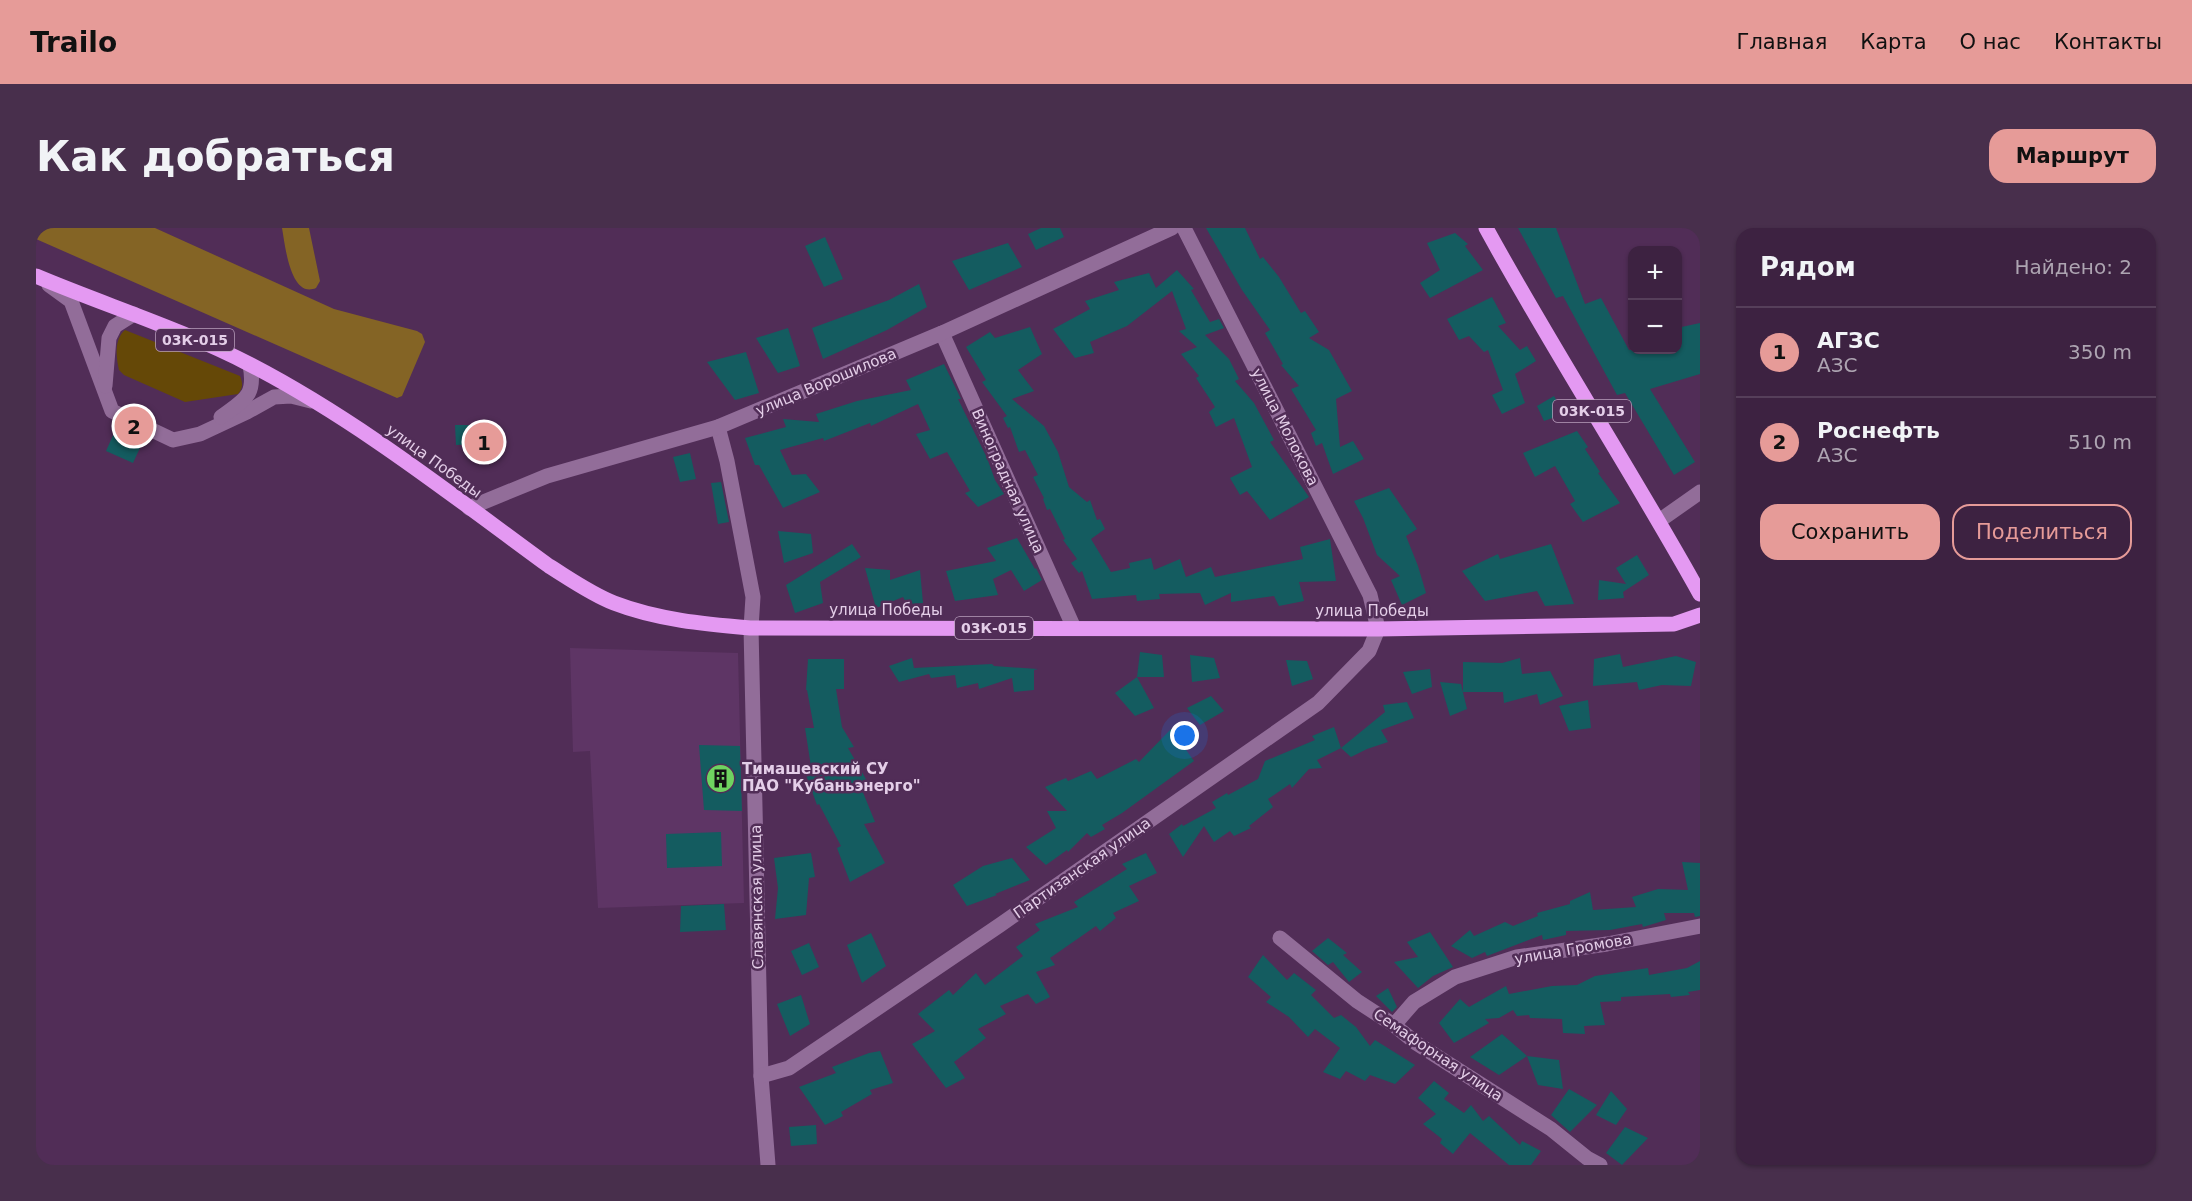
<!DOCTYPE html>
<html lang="ru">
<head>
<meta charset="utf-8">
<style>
	:root { --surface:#3d2241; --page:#482f4c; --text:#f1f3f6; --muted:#ada4b1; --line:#563f5a; --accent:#e69b98 }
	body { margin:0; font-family:"DejaVu Sans",sans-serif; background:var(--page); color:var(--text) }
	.controls { position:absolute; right:18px; top:18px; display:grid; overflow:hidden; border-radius:12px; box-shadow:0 2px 4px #0004 }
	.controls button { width:54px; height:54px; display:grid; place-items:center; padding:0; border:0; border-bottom:2px solid var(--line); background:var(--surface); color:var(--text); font:30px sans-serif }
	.you { position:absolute; left:1149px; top:508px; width:21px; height:21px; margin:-15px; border:4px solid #fff; border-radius:50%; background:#1a73e8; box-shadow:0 0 0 9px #1a73e833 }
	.badge { display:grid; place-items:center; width:39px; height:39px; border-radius:50%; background:var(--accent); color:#111; font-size:20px; font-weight:700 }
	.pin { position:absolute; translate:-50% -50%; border:3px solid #fff; box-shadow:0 2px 6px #0006 }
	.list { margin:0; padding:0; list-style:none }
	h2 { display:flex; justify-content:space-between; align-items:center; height:78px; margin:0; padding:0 24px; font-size:26px }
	h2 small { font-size:20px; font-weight:400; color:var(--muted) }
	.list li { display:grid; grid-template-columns:39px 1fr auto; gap:18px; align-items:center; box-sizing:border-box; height:90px; padding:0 24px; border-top:2px solid var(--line) }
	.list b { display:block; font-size:22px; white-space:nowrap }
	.list p { margin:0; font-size:20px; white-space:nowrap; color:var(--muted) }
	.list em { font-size:20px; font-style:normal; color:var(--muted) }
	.actions { display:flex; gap:12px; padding:18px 24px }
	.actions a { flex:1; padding:14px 0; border:2px solid var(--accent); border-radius:18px; text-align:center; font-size:21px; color:var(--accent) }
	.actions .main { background:var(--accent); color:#111 }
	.map { position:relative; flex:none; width:1664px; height:937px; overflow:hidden; border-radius:18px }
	header { display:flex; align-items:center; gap:36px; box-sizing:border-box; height:84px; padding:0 30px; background:var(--accent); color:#111 }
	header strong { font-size:28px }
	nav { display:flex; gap:33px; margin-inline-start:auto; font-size:21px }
	.intro { display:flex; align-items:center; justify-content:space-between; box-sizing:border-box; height:144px; padding:0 36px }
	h1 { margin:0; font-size:42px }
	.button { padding:15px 27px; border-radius:18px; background:var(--accent); color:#111; font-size:21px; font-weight:700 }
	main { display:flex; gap:36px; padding:0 36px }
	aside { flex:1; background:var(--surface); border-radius:18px; box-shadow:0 2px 4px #0004 }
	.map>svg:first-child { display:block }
	.built { fill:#5e3565 }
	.green { fill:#654807 }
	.forest { fill:#846425 }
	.building { fill:#145c60 }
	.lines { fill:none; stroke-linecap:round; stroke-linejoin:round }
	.minor { stroke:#926d99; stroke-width:15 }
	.major { stroke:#e499f2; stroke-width:15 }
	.labels { text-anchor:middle; stroke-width:5; stroke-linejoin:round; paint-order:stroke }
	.shield { fill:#512d57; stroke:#b89ebc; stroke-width:1.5 }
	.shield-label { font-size:14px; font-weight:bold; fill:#e4cee8 }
	.street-label { font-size:15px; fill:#e4cee8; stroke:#512d57 }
	.poi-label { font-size:15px; font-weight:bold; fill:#e4cee8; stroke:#512d57; text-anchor:start }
</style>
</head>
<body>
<header>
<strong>Trailo</strong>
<nav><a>Главная</a><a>Карта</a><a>О нас</a><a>Контакты</a></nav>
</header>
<div class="intro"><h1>Как добраться</h1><a class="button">Маршрут</a></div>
<main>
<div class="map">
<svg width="1664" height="937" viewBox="0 0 1664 937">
	<rect width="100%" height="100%" fill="#512d57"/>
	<path class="built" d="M534,420L702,425L708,675L562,680L554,523L537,524Z"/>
	<path class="green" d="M89,102L204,148C207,155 207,160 202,166L149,174L88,147L83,142C80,129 78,111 89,102Z"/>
	<g class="forest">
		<path d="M0,0H119L298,81L381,103L386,106L389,114L366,168L361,170L0,11Z"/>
		<path d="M246,0H273L284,53L280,60C254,71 249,16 246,0Z"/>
	</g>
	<g class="building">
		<path d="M1005,0H1024L1028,9L1000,22L992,6Z"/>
		<path d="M1170,0H1209L1224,31L1227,29L1243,49L1265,85L1269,83L1283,104L1273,110L1293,122L1316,163L1300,171L1304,219L1317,213L1328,231L1297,246L1286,215L1280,218L1275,205L1280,202L1255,161L1263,158L1245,137L1247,136L1229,105L1234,102L1206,62Z"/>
		<path d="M1482,0H1520L1549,76L1565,70L1593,122H1641V100L1664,95V146L1614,161L1659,234L1638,247L1589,165L1581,167L1527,68L1520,70Z"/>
		<path d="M1419,5L1432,16L1429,18L1447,42L1394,70L1384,55L1404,42L1391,15Z"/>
		<path d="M789,9L807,51L788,59L769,18Z"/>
		<path d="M972,15L986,39L933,62L916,33Z"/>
		<path d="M1141,42L1158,61L1155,62L1174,94L1183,91L1188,100L1169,107L1193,131L1203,151L1199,153L1218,175L1238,212L1234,214L1273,269L1234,292L1211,263L1204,267L1194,250L1216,239L1198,190L1180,199L1173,184L1179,179L1160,150L1163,148L1145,126L1161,119L1143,103L1150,101L1136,63L1091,98L1054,114L1058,125L1039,130L1017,101L1054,81L1049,73L1083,62L1078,54L1113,45L1120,60Z"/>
		<path d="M883,56L891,79L851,102L787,131L776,100L853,72Z"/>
		<path d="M1456,69L1470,95L1462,98L1484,122L1491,118L1500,133L1479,146L1489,175L1466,186L1456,167L1467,162L1452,122L1448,124L1433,108L1423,112L1411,91Z"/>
		<path d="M994,99L1006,126L982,142L998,163L976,171L1008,198L1022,224L1033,259L1051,274L1054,272L1061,292L1064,291L1069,301L1055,311L1075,344L1094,340L1093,335L1115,330L1118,342L1144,331L1150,349L1175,339L1179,349L1267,331L1264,319L1294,311L1300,353L1263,354L1268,373L1243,378L1238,368L1195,374V365L1169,377L1164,365L1123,366L1124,371L1101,373L1100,367L1056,371L1046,343L1043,345L1035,335L1041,331L1027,312L1029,311L1014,281L1011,282L1007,271L1008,270L997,249L1002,247L989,222L983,224L974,199L972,200L967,190L971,188L946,154L950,152L930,119L954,104L959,110Z"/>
		<path d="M752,100L764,138L742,145L720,110Z"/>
		<path d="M710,124L723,165L699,172L671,134Z"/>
		<path d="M908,136L925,171H922L951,230L959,252L968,266L942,279L929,265L934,263L911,224L894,231L880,206L894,202L882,176L835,198L834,195L788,213L787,210L744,222L756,247L770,246L784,264L747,280L723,237H719L709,210L750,199L747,191L783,194L780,186L821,173L875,162L870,152Z"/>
		<path d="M1518,168L1528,186L1508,193L1501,178Z"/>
		<path d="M82,196L109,209L97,235L70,223Z"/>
		<path d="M419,197H450V216L420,217Z"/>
		<path d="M1541,203L1552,219L1549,221L1564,244L1562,245L1584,275L1547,294L1534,276L1539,273L1519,238L1499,249L1487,225Z"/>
		<path d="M654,225L660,251L644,254L637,229Z"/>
		<path d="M685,254L693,294L682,296L675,255Z"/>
		<path d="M1353,260L1381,301L1370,308L1382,338L1390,365L1366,377L1355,352L1364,348L1341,327L1327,290L1318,273Z"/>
		<path d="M742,303L775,306L777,325L748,335Z"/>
		<path d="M981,310L999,341L1000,340L1006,352L988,363L975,342L957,351L962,367L919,373L910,343L960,333L951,320Z"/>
		<path d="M816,316L825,329L784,354L787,375L759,385L750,357Z"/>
		<path d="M1515,316L1538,376L1509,378L1501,363L1449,373L1426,343L1462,326L1464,331Z"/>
		<path d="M1601,327L1613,347L1587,364L1588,370L1562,372L1563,352L1590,356L1580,340Z"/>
		<path d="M829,340L854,342V352L884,342L887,375L871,376L867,369L840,380Z"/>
		<path d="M1104,424L1126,427L1128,449H1101Z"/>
		<path d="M1584,426L1587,439L1640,428L1660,434L1655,458L1626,457L1603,462L1601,454L1557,458L1558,431Z"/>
		<path d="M1154,427L1178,430L1184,450L1156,454Z"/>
		<path d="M876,430L878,440L956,436L958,438L1002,441L998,442V462L978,464L976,450L943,461L942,455L921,460L919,447L895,450L893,446L863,454L853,438Z"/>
		<path d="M1484,430L1486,446L1514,443L1527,468L1504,477L1501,466L1468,475L1467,464H1427V434L1466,435Z"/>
		<path d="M772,431H808V461H800L806,499L818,519L812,520L831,553L824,557L839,594L828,596L849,635L814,654L801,620L805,618L783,576L781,577L770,547L776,545L769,500H778L771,462H770Z"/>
		<path d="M1250,432L1271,433L1277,451L1256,458Z"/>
		<path d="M1394,441L1396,459L1376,466L1367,444Z"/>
		<path d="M1101,449L1118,480L1099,488L1079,465Z"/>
		<path d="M1404,454L1425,456L1431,481L1414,488Z"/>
		<path d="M1175,468L1188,483L1164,497L1151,480Z"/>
		<path d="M1552,472L1555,500L1533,503L1523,478Z"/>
		<path d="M1371,474L1378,490L1345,502L1352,514L1331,521L1315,529L1305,520L1349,484L1347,477Z"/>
		<path d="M1298,499L1305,520L1281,532L1286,540L1273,541L1256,560L1254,556L1232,571L1237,579L1213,598L1215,600L1198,608L1194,603L1178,614L1168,598L1147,629L1133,606L1146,596L1147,598L1180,580L1176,574L1191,565L1192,567L1222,551L1229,533L1279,512L1276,508Z"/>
		<path d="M1135,501L1158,533L1086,585L1066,597L1069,601L1055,609L1051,605L1032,624L1031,622L1010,637L990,619L1020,600L1011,583H1031L1009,559L1030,550L1032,553L1055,543L1061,551L1100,531L1103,534Z"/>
		<path d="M663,517L704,518L706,583L668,582Z"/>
		<path d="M685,604L686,638L631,640L630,606Z"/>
		<path d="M775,625L779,649L773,650L770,687L739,691L742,660L738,630Z"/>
		<path d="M1110,625L1121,645L1093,658L1103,673L1077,685L1080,690L1064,703L1060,698L1014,730L1019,737L1000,744L1014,769L1000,776L992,766L964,778L970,786L942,801L950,810L918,834L929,850L910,860L876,816L899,803L882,786L913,762L917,767L940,745L949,757L987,728L980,719L1004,702L999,696L1042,679L1038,674L1091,641L1086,636Z"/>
		<path d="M976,630L994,652L959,666L961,667L931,678L917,657L947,638Z"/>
		<path d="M1646,634L1664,635V688L1659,689L1658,685H1628L1630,692L1607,699L1606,696L1574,702L1530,703V707L1507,712L1506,707L1451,728L1449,724L1436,730L1415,718L1434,702L1438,708L1469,694L1477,698L1502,688L1501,685L1534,676V673L1554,664L1557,682L1600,679L1596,669L1622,661L1652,662Z"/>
		<path d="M688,676L690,702L644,704L645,678Z"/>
		<path d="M1394,704L1417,739L1397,748L1382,760L1358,734L1382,729L1371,714Z"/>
		<path d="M835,705L850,738L826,755L811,717Z"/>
		<path d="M1292,710L1311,725L1307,727L1326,744L1313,754L1297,734L1292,737L1276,723Z"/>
		<path d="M773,715L783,739L766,747L755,723Z"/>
		<path d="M1227,727L1251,752L1258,745L1280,762L1275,767L1298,790L1305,787L1320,799L1334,818L1339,812L1379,837L1359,856L1334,847L1329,853L1310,843L1304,851L1287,844L1304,820L1279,801L1272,809L1253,789L1230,774L1235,769L1212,749Z"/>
		<path d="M1664,733V762L1652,764L1654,767L1635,769L1634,766L1585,769V773L1564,774L1569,797L1548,798L1549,806L1527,805L1526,791L1494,790L1493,787L1481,788L1477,782L1463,790L1449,791L1453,795L1418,815L1403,795L1424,771L1433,779L1470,758L1473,766L1516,758L1541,757L1559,748L1612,740L1613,747L1651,740Z"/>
		<path d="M1352,760L1361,779L1356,784L1340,768Z"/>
		<path d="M765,767L774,796L754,808L741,776Z"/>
		<path d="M1466,806L1491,828L1463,847L1434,829Z"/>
		<path d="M844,823L857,855L834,862L836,866L805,884L807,888L789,897L763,859L800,845L796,839L833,825Z"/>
		<path d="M1491,828L1523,832L1527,861L1502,857Z"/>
		<path d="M1398,853L1413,865L1408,871L1428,885L1435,877L1447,893L1453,888L1484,917L1486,913L1505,923L1495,937H1473L1434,905L1417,926L1404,915L1406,911L1387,896L1400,886L1382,870Z"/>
		<path d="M1533,861L1561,877L1534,904L1515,887Z"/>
		<path d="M1575,863L1591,881L1580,897L1560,887Z"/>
		<path d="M780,897L781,916L755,918L753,899Z"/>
		<path d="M1589,899L1612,910L1586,937L1570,925Z"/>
	</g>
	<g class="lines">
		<g class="minor">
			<path d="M13,57L35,73L76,183L137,212L164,206L211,184L238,169L255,168L275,173"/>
			<path d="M906,105L1038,400"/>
			<path d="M69,158L73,110L79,98L98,86"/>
			<path d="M185,189C209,171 220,168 214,137"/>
			<path d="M682,199L691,233L717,369L715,400L725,848L732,937"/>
			<path d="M433,280L511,248L682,199L906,105L1136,0"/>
			<path d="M1623,293L1664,264"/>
			<path d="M1244,710L1321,773L1358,797L1380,815L1515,901L1551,930L1564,937"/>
			<path d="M1358,797L1378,774L1419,749L1481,729L1571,716L1664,698"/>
			<path d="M725,848L753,840L964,697L1282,475L1333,423L1342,401L1334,367L1148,0"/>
		</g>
		<g class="major">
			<path d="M1450,0C1518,124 1595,242 1664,366"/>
			<path d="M0,48C71,78 146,101 215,137C321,192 417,268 513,338C534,351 555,366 578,375C622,392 669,396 715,400L1342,401L1638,396L1664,387"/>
		</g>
	</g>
	<defs>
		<symbol id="building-disc" viewBox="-11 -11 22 22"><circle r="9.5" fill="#6fd360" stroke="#512d57"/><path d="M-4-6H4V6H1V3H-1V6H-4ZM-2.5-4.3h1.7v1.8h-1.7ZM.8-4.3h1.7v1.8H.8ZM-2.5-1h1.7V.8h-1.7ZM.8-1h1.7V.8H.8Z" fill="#111"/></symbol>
	</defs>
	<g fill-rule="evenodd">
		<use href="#building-disc" x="668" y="534" width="33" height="33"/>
	</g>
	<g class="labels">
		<g class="shield">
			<rect x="120" y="101" width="78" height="22" rx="4.5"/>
			<rect x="1517" y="172" width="78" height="22" rx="4.5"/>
			<rect x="919" y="389" width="78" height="22" rx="4.5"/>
		</g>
		<g class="shield-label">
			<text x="159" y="117">03К-015</text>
			<text x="1556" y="188">03К-015</text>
			<text x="958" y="405">03К-015</text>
		</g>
		<g class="street-label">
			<text transform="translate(790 154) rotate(-23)" y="5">улица Ворошилова</text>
			<text transform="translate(1249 199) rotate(63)" y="5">улица Молокова</text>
			<text transform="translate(398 233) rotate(36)" y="5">улица Победы</text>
			<text transform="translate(972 253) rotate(66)" y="5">Виноградная улица</text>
			<text x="850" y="387">улица Победы</text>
			<text x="1336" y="388">улица Победы</text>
			<text transform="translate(1046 640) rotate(-35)" y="5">Партизанская улица</text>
			<text transform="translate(721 669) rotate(-91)" y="5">Славянская улица</text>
			<text transform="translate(1537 721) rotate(-10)" y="5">улица Громова</text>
			<text transform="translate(1402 827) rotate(34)" y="5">Семафорная улица</text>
		</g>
		<g class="poi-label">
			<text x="706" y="546">Тимашевский СУ<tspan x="706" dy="17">ПАО "Кубаньэнерго"</tspan></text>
		</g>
	</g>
</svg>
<div class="controls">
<button>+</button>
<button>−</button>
</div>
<div class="you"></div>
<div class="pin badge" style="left:448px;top:214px">1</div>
<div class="pin badge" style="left:98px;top:198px">2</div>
</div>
<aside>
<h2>Рядом<small>Найдено: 2</small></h2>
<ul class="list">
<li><span class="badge">1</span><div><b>АГЗС</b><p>АЗС</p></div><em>350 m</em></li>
<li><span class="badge">2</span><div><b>Роснефть</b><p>АЗС</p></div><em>510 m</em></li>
</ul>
<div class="actions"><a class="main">Сохранить</a><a>Поделиться</a></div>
</aside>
</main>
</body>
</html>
